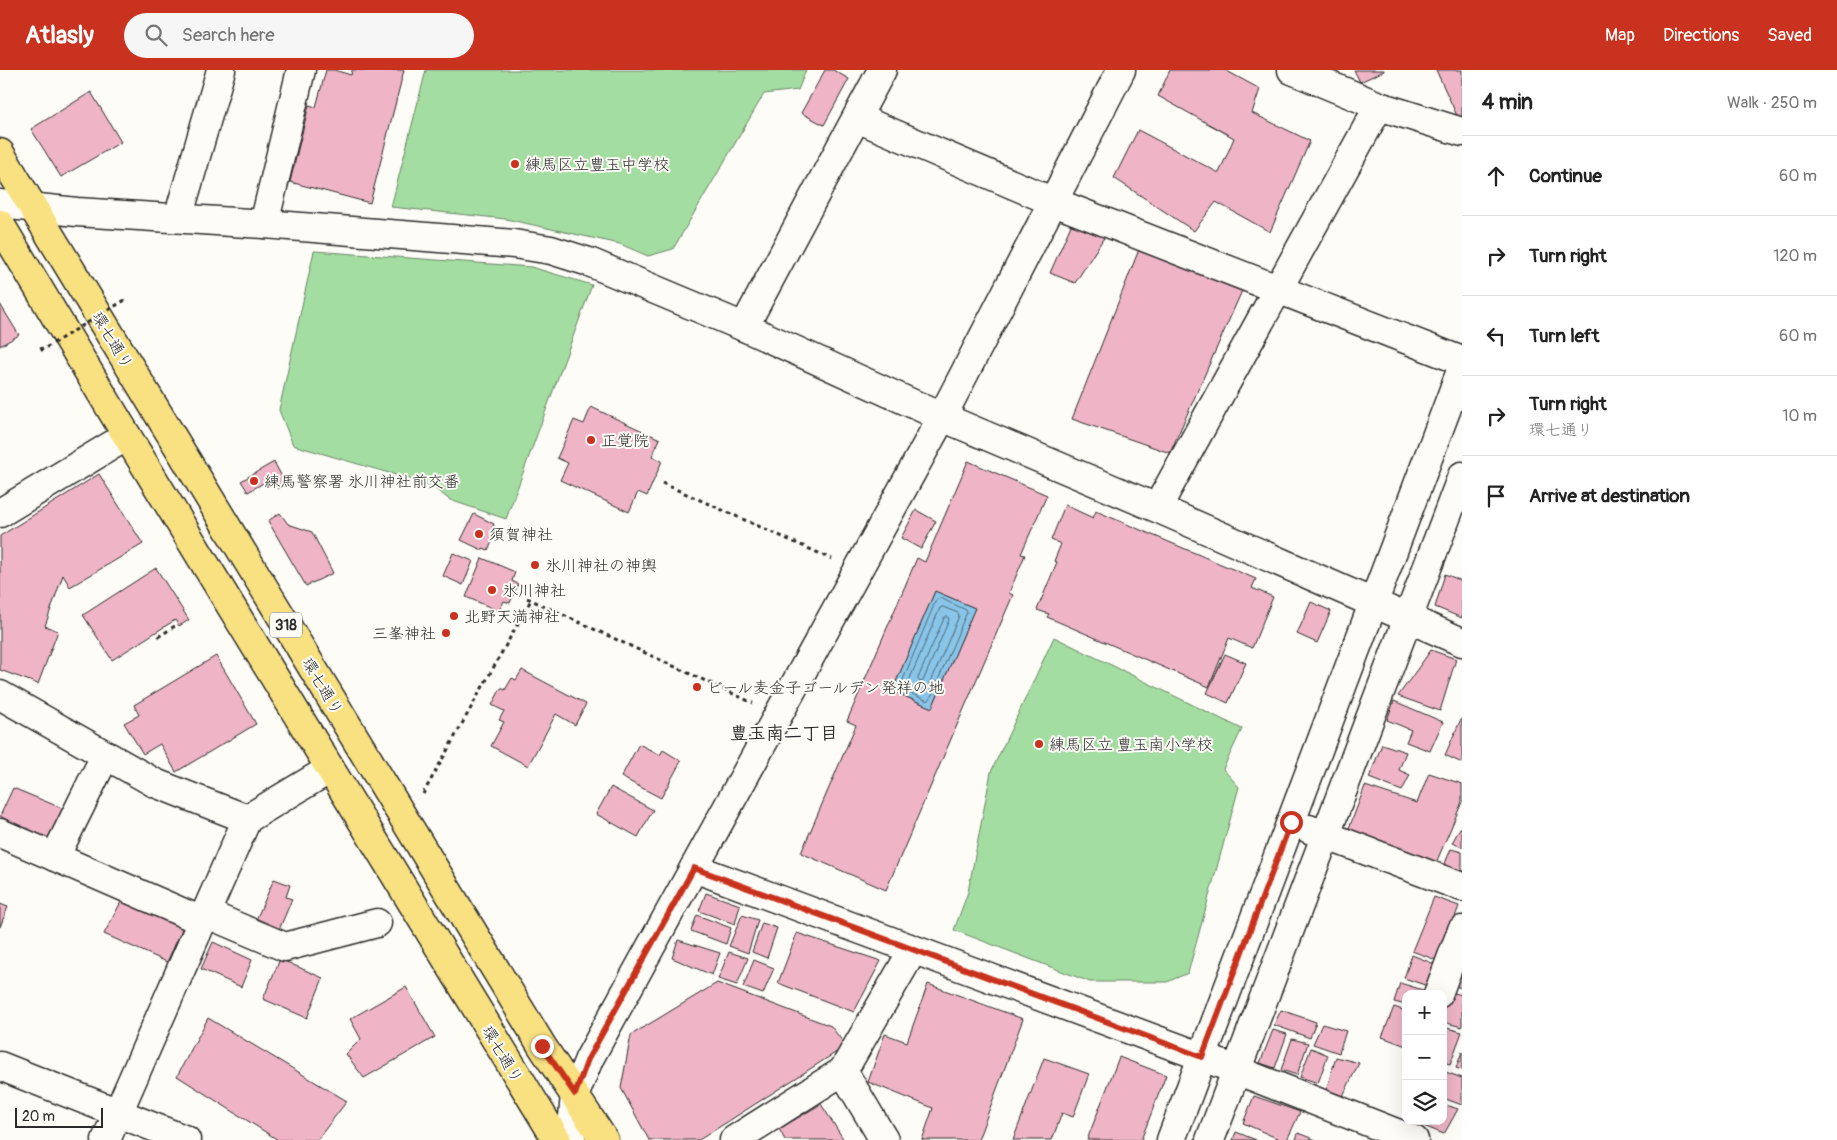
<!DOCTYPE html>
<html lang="en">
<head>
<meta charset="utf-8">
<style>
	:root { --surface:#fff; --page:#f6f6f6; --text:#222; --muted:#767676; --line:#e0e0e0; --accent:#c8321e }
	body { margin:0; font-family:Pangolin,"Klee One",sans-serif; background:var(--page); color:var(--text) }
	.controls { position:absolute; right:15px; bottom:15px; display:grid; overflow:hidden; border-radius:10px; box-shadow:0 5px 20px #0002 }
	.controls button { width:45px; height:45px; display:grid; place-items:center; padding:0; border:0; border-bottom:1px solid var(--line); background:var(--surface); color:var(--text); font:25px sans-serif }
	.scale { position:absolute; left:15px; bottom:12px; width:88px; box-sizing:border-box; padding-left:5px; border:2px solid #2b2b2b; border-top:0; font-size:14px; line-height:18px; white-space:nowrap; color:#2b2b2b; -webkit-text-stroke:4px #fdfcf7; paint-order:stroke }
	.stop { position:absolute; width:15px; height:15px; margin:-11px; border:4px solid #c8321e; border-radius:50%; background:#fff }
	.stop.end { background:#c8321e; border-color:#fff; box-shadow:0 1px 5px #0008 }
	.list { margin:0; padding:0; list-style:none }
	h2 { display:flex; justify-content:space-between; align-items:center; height:65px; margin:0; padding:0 20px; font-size:21px }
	h2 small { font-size:16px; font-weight:400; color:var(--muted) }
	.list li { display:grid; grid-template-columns:32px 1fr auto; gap:15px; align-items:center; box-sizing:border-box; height:80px; padding:0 20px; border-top:1px solid var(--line) }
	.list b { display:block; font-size:19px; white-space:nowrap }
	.list p { margin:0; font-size:16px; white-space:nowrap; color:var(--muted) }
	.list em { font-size:16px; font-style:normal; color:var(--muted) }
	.icon { flex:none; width:28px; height:28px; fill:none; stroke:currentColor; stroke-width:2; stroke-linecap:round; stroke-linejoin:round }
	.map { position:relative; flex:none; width:1462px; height:1070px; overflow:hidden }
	header { display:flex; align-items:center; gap:30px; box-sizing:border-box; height:70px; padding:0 25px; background:var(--accent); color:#fff }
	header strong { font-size:24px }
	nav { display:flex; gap:28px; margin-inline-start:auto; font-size:18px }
	.search { width:350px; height:45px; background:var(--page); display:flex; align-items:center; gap:12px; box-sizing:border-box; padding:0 18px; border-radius:28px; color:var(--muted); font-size:19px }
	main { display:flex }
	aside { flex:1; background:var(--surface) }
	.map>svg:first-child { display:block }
	.green { fill:#a4dda1; stroke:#688466 }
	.water { fill:#88c5e8; stroke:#63879c }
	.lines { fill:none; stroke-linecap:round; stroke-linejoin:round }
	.shore { stroke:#506977; stroke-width:1 }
	.building { fill:#efb5c7; stroke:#2b2b2b; fill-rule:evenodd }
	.minor-casing { stroke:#2b2b2b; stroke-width:31 }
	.major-casing { stroke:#2b2b2b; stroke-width:31 }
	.path { stroke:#2b2b2b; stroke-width:3; stroke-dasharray:4 4; stroke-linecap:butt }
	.minor { stroke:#fdfcf7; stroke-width:28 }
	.major { stroke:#f9e181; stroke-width:28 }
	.path-bridge { stroke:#2b2b2b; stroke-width:3; stroke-dasharray:4 4; stroke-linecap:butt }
	.route { stroke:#c8321e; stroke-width:6 }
	.poi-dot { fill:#c8321e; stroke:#fdfcf7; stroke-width:2 }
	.labels { text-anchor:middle; stroke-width:4; stroke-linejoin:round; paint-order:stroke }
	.shield { fill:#fdfcf7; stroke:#6a6a68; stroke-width:1 }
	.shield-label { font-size:15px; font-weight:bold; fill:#2b2b2b }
	.poi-label { font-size:16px; fill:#2b2b2b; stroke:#fdfcf7; text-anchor:start }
	.street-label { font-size:16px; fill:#2b2b2b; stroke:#fdfcf7 }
	.neighbourhood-label { font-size:18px; font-weight:bold; fill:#2b2b2b; stroke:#fdfcf7 }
</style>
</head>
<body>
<header>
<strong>Atlasly</strong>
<div class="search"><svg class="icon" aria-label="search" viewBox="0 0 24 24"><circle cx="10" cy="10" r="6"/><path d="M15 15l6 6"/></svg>Search here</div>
<nav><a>Map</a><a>Directions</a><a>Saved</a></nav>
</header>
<main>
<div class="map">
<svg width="1462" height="1070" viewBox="0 0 1462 1070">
	<rect width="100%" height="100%" fill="#fdfcf7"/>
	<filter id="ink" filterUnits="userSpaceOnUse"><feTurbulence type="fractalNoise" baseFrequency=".02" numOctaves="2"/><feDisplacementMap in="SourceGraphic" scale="10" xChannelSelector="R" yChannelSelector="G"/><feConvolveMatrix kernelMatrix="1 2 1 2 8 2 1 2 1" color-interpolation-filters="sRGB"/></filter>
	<g filter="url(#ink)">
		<g class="green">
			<path d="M426,0H806L798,20L764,24L673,179L648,186L620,174L506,149L391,137Z"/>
			<path d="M314,181L531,197L592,215L506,449L450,430L430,415L293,375L279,340Z"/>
			<path d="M1054,567L1242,659L1223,699L1239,717L1188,903L1167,912H1090L954,860L968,822L991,702Z"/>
		</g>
		<path class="water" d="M935,521L975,538L932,638L892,621Z"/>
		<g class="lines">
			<g class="shore">
				<path d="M940,528L966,540L967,542L930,629L928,631L901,619L900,617L936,530Z"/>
				<path d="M943,537L958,543L959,546L927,621L924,622L909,616L908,613L940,538Z"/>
				<path d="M945,547H948L949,550L923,611L920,612L918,609Z"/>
			</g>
		</g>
		<g class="building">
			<path d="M326,0H334L351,5L352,0H404L370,133L290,112L309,35L316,37Z"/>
			<path d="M825,0H833L849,9L824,55L801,43Z"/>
			<path d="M1170,0H1225L1260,19L1252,43L1310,71L1270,162L1216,132L1194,161L1114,108L1138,60L1219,103L1234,68L1158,26Z"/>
			<path d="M1354,0H1384V1L1360,12Z"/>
			<path d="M1436,0H1462V49L1459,50Z"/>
			<path d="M91,22L121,72L61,107L31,59Z"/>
			<path d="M1075,146L1107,163L1075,213L1050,203Z"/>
			<path d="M1140,177L1245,214L1170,383L1072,349Z"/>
			<path d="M0,234L19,265L0,276Z"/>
			<path d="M591,337L660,369L652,386L662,391L647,426L638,422L629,442L560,410L568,393L557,388L574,350L584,354Z"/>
			<path d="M968,391L1047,425L1021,484L1025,485L1009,523L1013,525L886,820L801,783L856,655L847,651L917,488L925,492ZM935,521L975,538L932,638L892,621Z"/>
			<path d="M274,392L286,414L278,419L272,408L248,422L241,411Z"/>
			<path d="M99,404L143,474L70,517L63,505L45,556L58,561L38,614L0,600V466Z"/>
			<path d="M1065,435L1093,448L1096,441L1256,509L1252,518L1273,527L1252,578L1229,568L1209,617L1047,547L1049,544L1037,540L1057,492L1054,491L1061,474L1051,470Z"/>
			<path d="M916,440L936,451L921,479L901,468Z"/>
			<path d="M280,443L288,454L312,462L333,503L306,516L268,451Z"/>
			<path d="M474,444L494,454L493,457L499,459L488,480L483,478L482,480L461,470Z"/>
			<path d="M453,483L473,491L463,515L443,506Z"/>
			<path d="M482,488L515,502L512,511L518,514L510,533L504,531L499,541L466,527Z"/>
			<path d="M156,498L189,550L179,556L175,550L112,590L83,545Z"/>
			<path d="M1445,504L1462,511V548L1435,537Z"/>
			<path d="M1311,532L1331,541L1317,573L1297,564Z"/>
			<path d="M1431,580L1456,589L1440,641L1398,626Z"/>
			<path d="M1225,584L1246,593L1228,633L1207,623Z"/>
			<path d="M216,586L256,654L176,702L160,674L143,684L124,653L139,645L134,635Z"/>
			<path d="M522,600L586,634L575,655L556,644L528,696L491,676L504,652L499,650L504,641L492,635L501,618L505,620L512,608L516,610Z"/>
			<path d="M1394,631L1443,652L1430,681L1406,672L1411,660L1387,650Z"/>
			<path d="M1461,649H1462V693L1445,685Z"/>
			<path d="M639,674L660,685L663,680L681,691L661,728L621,707Z"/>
			<path d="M1382,674L1406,682L1399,700L1410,705L1402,721L1369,708Z"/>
			<path d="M1429,703L1462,714V732L1436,793L1348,761L1365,716L1417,733Z"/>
			<path d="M611,717L653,740L638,767L596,744Z"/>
			<path d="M13,718L64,739L46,771L0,746Z"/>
			<path d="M1460,758H1462V777L1452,773Z"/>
			<path d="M1451,779L1462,782V804L1443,798Z"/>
			<path d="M274,809L290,815L286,827L292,829L279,860L256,850Z"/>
			<path d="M706,823L740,835L735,854L699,841Z"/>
			<path d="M1434,827L1459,836L1439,891L1412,881Z"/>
			<path d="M122,830L183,857L167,892L104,864Z"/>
			<path d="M0,834L8,837L0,857Z"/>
			<path d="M697,845L731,858L726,874L691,861Z"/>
			<path d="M742,845L758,850L748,883L729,876Z"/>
			<path d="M762,853L777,858L767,888L752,882Z"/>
			<path d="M797,863L881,891L854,942L778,913Z"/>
			<path d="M678,870L720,883L712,905L672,888Z"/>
			<path d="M213,872L252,890L241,917L201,899Z"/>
			<path d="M729,882L748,888L737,915L718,909Z"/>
			<path d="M1412,885L1437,895L1428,916L1404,908Z"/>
			<path d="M1462,888V918L1451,915Z"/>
			<path d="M280,889L323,908L307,948L263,929Z"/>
			<path d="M754,890L774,898L763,924L743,917Z"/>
			<path d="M717,913L831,956L846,976L699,1070H649L621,1018L631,965Z"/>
			<path d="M1400,913L1426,921L1425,924H1406V935L1394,932Z"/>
			<path d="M928,914L1023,949L978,1070H922L933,1038L868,1012L885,964L907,972Z"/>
			<path d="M406,917L435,967L364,1008L346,984L361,969L350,949Z"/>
			<path d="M1447,921L1462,925V957L1443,952V930Z"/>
			<path d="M1394,937L1406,941V976L1382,967Z"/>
			<path d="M1281,940L1316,952L1310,968L1274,955Z"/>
			<path d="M208,948L347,1031L317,1070H278L177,1006Z"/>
			<path d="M1322,954L1346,961L1339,983L1313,974Z"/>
			<path d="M1443,957L1462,962L1450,994L1443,992Z"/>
			<path d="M1273,960L1287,964L1275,998L1260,993Z"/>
			<path d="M1292,969L1308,973L1297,1005L1281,1000Z"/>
			<path d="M1311,978L1328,985L1318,1013L1300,1007Z"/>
			<path d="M1462,982V1000L1456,998Z"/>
			<path d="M1119,987L1166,1005L1141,1070H1087Z"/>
			<path d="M1336,987L1359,993L1343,1026L1326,1021Z"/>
			<path d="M1044,988L1089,1004L1073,1047L1062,1043L1052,1070H1013Z"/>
			<path d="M1443,1001L1462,1008V1035L1443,1028Z"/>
			<path d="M1254,1026L1300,1042L1287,1070H1281L1243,1053Z"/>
			<path d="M821,1034L844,1070H785L779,1059Z"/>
			<path d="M1443,1034L1458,1039L1444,1064L1416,1053L1417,1051H1443Z"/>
			<path d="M1236,1062L1256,1070H1233Z"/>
			<path d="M1298,1063L1316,1070H1296Z"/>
		</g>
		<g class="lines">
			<defs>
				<g id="minor">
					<path d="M1292,0L1379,36L1462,62"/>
					<path d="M857,48L1054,132L1462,291"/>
					<path d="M0,134L77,142L264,154L514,174L551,180L589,192L744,257L942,347L1157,438L1462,572"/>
					<path d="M178,148L221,0"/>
					<path d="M264,154L301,0"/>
					<path d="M744,257L882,0"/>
					<path d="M1157,438L1379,36"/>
					<path d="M0,443L127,366"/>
					<path d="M0,625L155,713L247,749"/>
					<path d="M1309,759L1462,817"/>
					<path d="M0,763L202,851"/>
					<path d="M55,787L105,686"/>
					<path d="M694,798L1203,987L1414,1070"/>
					<path d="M205,843L285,877L377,853"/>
					<path d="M1438,924L1462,860"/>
					<path d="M0,996L186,1070"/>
					<path d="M843,1001L884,1070"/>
					<path d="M106,1070L247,749L330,699"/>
					<path d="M571,1070L575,1024L589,989L942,347L1121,0"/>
					<path d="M734,1070L843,1001L913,880"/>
					<path d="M1171,1070L1462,298"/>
					<path d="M1210,1070L1462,406"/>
				</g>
				<g id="major">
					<path d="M0,83L542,976L604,1070"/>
					<path d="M0,154L127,366L557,1070"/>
				</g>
			</defs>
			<use href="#minor" class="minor-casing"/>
			<use href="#major" class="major-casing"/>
			<g class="path">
				<path d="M662,413L832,489"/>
				<path d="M527,528L753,633"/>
				<path d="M158,567L178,554"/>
				<path d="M423,724L531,530"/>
			</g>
			<use href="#minor" class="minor"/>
			<use href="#major" class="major"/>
			<path class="path-bridge" d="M41,277L42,280L125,230L123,227"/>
		</g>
	</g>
	<g class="lines" filter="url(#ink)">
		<path class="route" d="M542,976L575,1024L588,989L694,798L1202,987L1291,752"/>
	</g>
	<g class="poi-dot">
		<circle cx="515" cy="94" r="5"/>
		<circle cx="591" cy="370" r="5"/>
		<circle cx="254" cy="411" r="5"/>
		<circle cx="479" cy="464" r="5"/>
		<circle cx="535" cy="495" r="5"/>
		<circle cx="492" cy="520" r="5"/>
		<circle cx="454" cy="546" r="5"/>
		<circle cx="446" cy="563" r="5"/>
		<circle cx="697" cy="617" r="5"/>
		<circle cx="1039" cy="674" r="5"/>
	</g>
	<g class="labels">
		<rect class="shield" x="270" y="542.5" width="32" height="25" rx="4"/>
		<g class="shield-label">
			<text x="286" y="560">318</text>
		</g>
		<g class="poi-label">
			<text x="525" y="100">練馬区立豊玉中学校</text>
			<text x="601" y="376">正覚院</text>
			<text x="264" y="417">練馬警察署 氷川神社前交番</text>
			<text x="489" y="470">須賀神社</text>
			<text x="545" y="501">氷川神社の神輿</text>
			<text x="502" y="526">氷川神社</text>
			<text x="464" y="552">北野天満神社</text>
			<text x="436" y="569" text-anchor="end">三峯神社</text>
			<text x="707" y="623">ビール麦金子ゴールデン発祥の地</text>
			<text x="1049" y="680">練馬区立 豊玉南小学校</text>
		</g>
		<g class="street-label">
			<text transform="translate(113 270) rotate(59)" y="6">環七通り</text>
			<text transform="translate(323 616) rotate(59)" y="6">環七通り</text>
			<text transform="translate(503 984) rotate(59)" y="6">環七通り</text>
		</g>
		<g class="neighbourhood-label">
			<text x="784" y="669">豊玉南二丁目</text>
		</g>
	</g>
</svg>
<div class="controls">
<button>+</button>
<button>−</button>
<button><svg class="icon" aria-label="layers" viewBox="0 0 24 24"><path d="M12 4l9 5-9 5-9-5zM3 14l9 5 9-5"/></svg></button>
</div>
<div class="scale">20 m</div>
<div class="stop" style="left:1291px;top:752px"></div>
<div class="stop end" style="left:542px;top:976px"></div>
</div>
<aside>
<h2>4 min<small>Walk · 250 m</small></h2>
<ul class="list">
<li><svg class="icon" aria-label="ahead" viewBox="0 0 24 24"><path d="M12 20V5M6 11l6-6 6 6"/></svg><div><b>Continue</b></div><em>60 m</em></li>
<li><svg class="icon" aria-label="right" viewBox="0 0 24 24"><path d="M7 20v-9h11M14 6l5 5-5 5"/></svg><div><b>Turn right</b></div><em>120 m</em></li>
<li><svg class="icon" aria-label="left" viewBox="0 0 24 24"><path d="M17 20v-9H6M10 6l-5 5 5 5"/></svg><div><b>Turn left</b></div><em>60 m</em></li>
<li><svg class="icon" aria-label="right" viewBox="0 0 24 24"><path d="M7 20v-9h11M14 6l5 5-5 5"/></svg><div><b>Turn right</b><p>環七通り</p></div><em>10 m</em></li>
<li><svg class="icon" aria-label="arrive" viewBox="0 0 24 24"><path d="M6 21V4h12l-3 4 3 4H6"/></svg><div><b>Arrive at destination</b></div></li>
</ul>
</aside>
</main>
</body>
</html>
